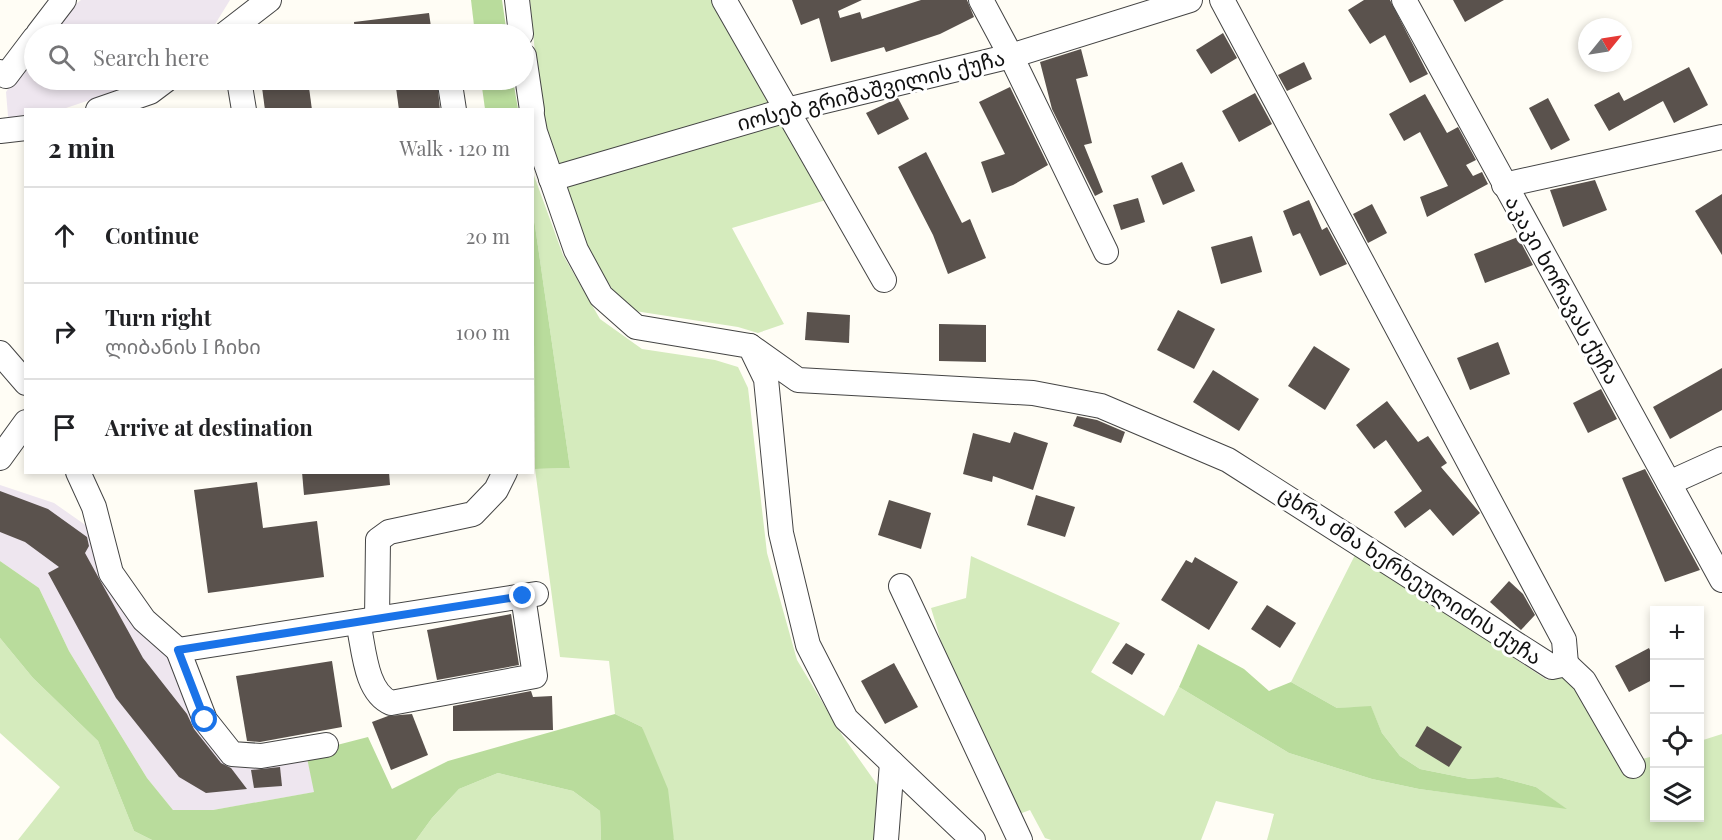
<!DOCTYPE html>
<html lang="en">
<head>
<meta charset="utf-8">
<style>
	:root { --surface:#fff; --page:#f2f2f2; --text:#202124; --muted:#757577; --line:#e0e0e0 }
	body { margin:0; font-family:"Playfair Display","Noto Sans Georgian",serif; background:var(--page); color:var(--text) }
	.controls { position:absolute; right:18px; bottom:18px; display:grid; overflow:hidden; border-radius:0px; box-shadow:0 3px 9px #0003 }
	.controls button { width:54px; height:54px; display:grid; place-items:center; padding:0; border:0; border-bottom:2px solid var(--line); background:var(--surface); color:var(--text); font:30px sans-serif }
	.compass { position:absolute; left:1578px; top:18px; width:54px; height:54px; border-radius:50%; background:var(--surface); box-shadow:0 3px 9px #0003; rotate:60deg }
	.stop { position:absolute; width:18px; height:18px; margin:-14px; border:4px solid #1a73e8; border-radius:50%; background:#fff }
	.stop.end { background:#1a73e8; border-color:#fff; box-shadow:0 2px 6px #0008 }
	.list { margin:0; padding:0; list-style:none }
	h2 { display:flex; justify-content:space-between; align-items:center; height:78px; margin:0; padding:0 24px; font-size:26px }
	h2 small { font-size:20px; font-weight:400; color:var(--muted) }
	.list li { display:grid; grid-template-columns:39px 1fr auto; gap:18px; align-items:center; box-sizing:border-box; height:96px; padding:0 24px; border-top:2px solid var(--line) }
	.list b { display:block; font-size:22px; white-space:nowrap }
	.list p { margin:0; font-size:20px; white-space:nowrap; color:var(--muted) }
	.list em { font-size:20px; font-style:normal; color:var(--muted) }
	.icon { flex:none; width:33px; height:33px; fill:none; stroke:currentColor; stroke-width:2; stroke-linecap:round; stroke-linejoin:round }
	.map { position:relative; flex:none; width:1722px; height:840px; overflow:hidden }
	.search { position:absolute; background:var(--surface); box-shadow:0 3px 9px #0003; left:24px; top:24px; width:510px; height:66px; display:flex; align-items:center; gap:15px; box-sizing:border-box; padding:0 21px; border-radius:33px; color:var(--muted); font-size:22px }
	.panel { position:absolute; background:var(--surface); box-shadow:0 3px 9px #0003; left:24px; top:108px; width:510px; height:366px; border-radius:0px }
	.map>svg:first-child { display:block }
	.industrial { fill:#eee6ef }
	.green { fill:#d5ebbd }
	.forest { fill:#b9dc9c }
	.building { fill:#5a524d }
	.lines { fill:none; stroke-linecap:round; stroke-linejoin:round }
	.minor-casing { stroke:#444; stroke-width:26 }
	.minor { stroke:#fff; stroke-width:24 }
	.route { stroke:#1a73e8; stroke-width:8 }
	.labels { text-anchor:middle; stroke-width:6; stroke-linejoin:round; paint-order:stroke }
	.street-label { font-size:21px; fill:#111; stroke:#fff }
</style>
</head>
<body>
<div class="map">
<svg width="1722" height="840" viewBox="0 0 1722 840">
	<rect width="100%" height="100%" fill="#fffdf5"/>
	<g class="industrial">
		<path d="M81,0H230L209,34H51L70,9Z"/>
		<path d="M34,55V80H139L126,88L63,109L26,110L25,122L9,128L6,92Z"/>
		<path d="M0,485L54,503L94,531L172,651L230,759L306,753L315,792L213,810H173L147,778L69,651L39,588L0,561Z"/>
	</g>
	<g class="green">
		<path d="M530,0H716L826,200L732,228L784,324L758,333L738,327L635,311L615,294L591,254L565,186L540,106Z"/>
		<path d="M532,170L563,255L600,319L642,349L715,360L738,367L748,388L767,553L797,660L842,735L881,790L882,840H674L642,727L615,714L609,661L560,657L535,469L570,468L533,212Z"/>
		<path d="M1356,553L1547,680L1587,673L1638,760L1654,756V818H1700V741L1722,734V840H1267L1274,814L1216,801L1201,840H1051L1045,838L1030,810L1019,814L946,658L931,608L966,598L971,556L1120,623L1091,672L1164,716L1179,687L1289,753L1372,779L1419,789L1565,808L1536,787L1498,777L1470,779L1420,769L1400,756L1382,733L1371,707L1337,708L1291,682Z"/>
		<path d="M0,638L33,678L98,741L134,831L152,840H18L60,787L0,733Z"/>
		<path d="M498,773L573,791L600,811L601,840H416L432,818L459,789Z"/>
	</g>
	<g class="forest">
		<path d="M471,0H502L507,34H475Z"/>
		<path d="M481,80H513L518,109H485Z"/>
		<path d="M533,212L570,468L535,469Z"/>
		<path d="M0,561L39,588L69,651L147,778L173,810H213L314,792L306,753L368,737L392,789L448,761L615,714L642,727L668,789L674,840H601L600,811L573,791L498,773L459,789L432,818L416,840H152L134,831L98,741L33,678L0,638Z"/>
		<path d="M1198,644L1244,669L1269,691L1291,682L1337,708L1371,706L1382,733L1400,756L1420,769L1470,779L1498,777L1536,787L1567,809L1419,789L1372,779L1289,753L1179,687Z"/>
	</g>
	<g class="building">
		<path d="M792,0H862L838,11L840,18L860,12L862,19L921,0H967L974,17L940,34L886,52L884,47L831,62L819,18L801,25Z"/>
		<path d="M1364,0H1390L1428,74L1410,83L1385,35L1370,44L1348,10Z"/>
		<path d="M1453,0H1504L1465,22Z"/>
		<path d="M429,13L432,34H355L354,22Z"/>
		<path d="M1223,33L1237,58L1211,74L1196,50Z"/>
		<path d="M1081,49L1088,76L1076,79L1092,143L1084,145L1103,192L1095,196L1052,109L1040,62Z"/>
		<path d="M1304,62L1312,79L1287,91L1278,75Z"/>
		<path d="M1689,67L1708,105L1674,123L1663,101L1609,131L1594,105L1619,92L1624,101Z"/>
		<path d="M261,80H308L312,110H265Z"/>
		<path d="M395,80H437L440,110H399Z"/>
		<path d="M1010,87L1048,165L1013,185L992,193L981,162L1005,154L979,102Z"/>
		<path d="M1255,93L1272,124L1239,142L1222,111Z"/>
		<path d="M1425,94L1447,133L1458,127L1476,160L1466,165L1473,176L1482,172L1488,184L1427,217L1420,197L1448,186L1420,132L1404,141L1389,114Z"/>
		<path d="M898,98L909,119L878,135L866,113Z"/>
		<path d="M1548,98L1570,140L1551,150L1529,108Z"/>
		<path d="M926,152L962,223L970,219L986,258L948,274L933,235L898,167Z"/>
		<path d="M1182,162L1195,191L1163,205L1151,176Z"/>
		<path d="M1595,180L1607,210L1563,227L1550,190Z"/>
		<path d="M1722,194V255L1695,211Z"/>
		<path d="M1138,198L1145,222L1121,230L1113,205Z"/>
		<path d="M1309,200L1322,230L1327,227L1347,264L1320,276L1300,233L1293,236L1283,211Z"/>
		<path d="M1372,204L1387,233L1368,243L1353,214Z"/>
		<path d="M1252,236L1262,272L1221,284L1211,247Z"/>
		<path d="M1518,237L1533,265L1485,283L1474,254Z"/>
		<path d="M1178,310L1215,329L1194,369L1157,350Z"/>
		<path d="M807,312L850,315L849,343L805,340Z"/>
		<path d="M939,324L986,325V362L939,361Z"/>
		<path d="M1498,342L1510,374L1470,390L1457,358Z"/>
		<path d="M1314,346L1350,369L1325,410L1288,386Z"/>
		<path d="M1722,368V410L1670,439L1653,407Z"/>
		<path d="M1213,370L1259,399L1239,431L1193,402Z"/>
		<path d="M1601,389L1617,419L1588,433L1573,403Z"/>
		<path d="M1387,401L1418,442L1428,436L1447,463L1441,467L1480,513L1453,536L1430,509L1405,528L1394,512L1422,491L1386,440L1374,449L1356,425Z"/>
		<path d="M1077,416L1097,420L1125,432L1121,443L1073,426Z"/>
		<path d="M1014,432L1048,443L1033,490L993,476L992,482L963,474L973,433L1010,443Z"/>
		<path d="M1645,469L1700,570L1665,582L1622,478Z"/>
		<path d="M302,472H389L390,485L304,495Z"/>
		<path d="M257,482L263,528L317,521L324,577L208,593L194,490Z"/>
		<path d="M0,491L48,509L87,537L89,546L85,553L143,658L187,714L194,729L221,763L231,768L247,789L206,793L179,777L116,698L48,573L59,567L25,542L0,532Z"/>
		<path d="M1036,495L1075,507L1065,537L1027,525Z"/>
		<path d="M889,500L931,513L921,549L878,535Z"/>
		<path d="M1195,557L1238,582L1209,630L1161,600L1186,560L1192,563Z"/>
		<path d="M1509,581L1523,594L1535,615L1521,630L1490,602Z"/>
		<path d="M1267,605L1296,623L1280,648L1251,629Z"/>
		<path d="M511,614L519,665L437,680L427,630Z"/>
		<path d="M1126,643L1145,654L1132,675L1112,663Z"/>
		<path d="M1649,648L1654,659V679L1629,692L1615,666Z"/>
		<path d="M332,661L342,727L260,742L247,741L236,676Z"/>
		<path d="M894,663L918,707L885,724L861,681Z"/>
		<path d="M531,691L533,697L552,696L553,730L453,731V706Z"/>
		<path d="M412,714L428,755L391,770L372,722L388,716Z"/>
		<path d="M1427,726L1462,747L1449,767L1415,746Z"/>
		<path d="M280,767L282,786L254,788L251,770Z"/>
	</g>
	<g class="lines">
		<defs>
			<g id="minor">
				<path d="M517,0L521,34"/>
				<path d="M724,0L884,280"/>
				<path d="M981,0L1011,56L1106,252"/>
				<path d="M1404,0L1722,580"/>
				<path d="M38,34L64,0"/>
				<path d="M225,34L269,0"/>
				<path d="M524,56L532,110"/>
				<path d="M0,72L6,76L34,39"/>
				<path d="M239,80L244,110"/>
				<path d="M450,84L454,110"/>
				<path d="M98,110L150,92L166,80"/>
				<path d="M532,116L535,132L576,250L601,296L636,327L750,346L766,379L781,533L808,645L846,719L973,840"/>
				<path d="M0,131L26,128"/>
				<path d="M551,179L787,110L1011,56L1190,0"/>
				<path d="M1504,185L1722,137"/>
				<path d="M750,346L798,380L1033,393L1101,406L1228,460L1552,667L1566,664L1564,640L1222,0"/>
				<path d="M0,353L26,383"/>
				<path d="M0,458L26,422"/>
				<path d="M78,472L94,507L111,573L144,620L178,650L536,594"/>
				<path d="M1669,483L1722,459"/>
				<path d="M901,586L1020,840"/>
				<path d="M377,619L378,540L389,532L473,514L496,490L505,472"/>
				<path d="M358,622C364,648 365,692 391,703L535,676L523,596"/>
				<path d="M178,650L205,720L232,754L261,756L326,745"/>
				<path d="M1566,664L1584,681L1633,766"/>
				<path d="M886,840L892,763"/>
			</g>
		</defs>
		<use href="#minor" class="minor-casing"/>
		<use href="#minor" class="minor"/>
	</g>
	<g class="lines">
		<path class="route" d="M205,720L178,650L523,596"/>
	</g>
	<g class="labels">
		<g class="street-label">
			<text transform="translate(871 91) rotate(-14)" y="7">იოსებ გრიშაშვილის ქუჩა</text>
			<text transform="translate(1562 290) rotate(61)" y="7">აკაკი ხორავას ქუჩა</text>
			<text transform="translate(1410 576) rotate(33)" y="7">ცხრა ძმა ხერხეულიძის ქუჩა</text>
		</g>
	</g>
</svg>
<div class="controls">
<button>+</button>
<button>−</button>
<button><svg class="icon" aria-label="locate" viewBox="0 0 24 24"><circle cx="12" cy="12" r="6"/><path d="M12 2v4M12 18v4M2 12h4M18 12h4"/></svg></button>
<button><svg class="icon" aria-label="layers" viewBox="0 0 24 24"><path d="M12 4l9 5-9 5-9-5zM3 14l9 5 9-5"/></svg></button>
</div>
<svg class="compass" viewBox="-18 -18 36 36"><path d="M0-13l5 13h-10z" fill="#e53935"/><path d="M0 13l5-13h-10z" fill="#757577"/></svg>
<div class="stop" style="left:205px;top:720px"></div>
<div class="stop end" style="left:523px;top:596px"></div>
<div class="search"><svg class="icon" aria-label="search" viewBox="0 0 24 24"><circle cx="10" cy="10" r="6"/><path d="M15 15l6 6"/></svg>Search here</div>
<section class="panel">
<h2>2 min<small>Walk · 120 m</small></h2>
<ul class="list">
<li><svg class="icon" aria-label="ahead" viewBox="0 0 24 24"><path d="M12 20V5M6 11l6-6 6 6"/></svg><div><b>Continue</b></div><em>20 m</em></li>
<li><svg class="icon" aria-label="right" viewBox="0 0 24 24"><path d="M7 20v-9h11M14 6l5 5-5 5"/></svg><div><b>Turn right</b><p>ლიბანის I ჩიხი</p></div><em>100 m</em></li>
<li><svg class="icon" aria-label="arrive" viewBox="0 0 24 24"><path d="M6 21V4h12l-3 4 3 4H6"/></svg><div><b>Arrive at destination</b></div></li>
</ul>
</section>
</div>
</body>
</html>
